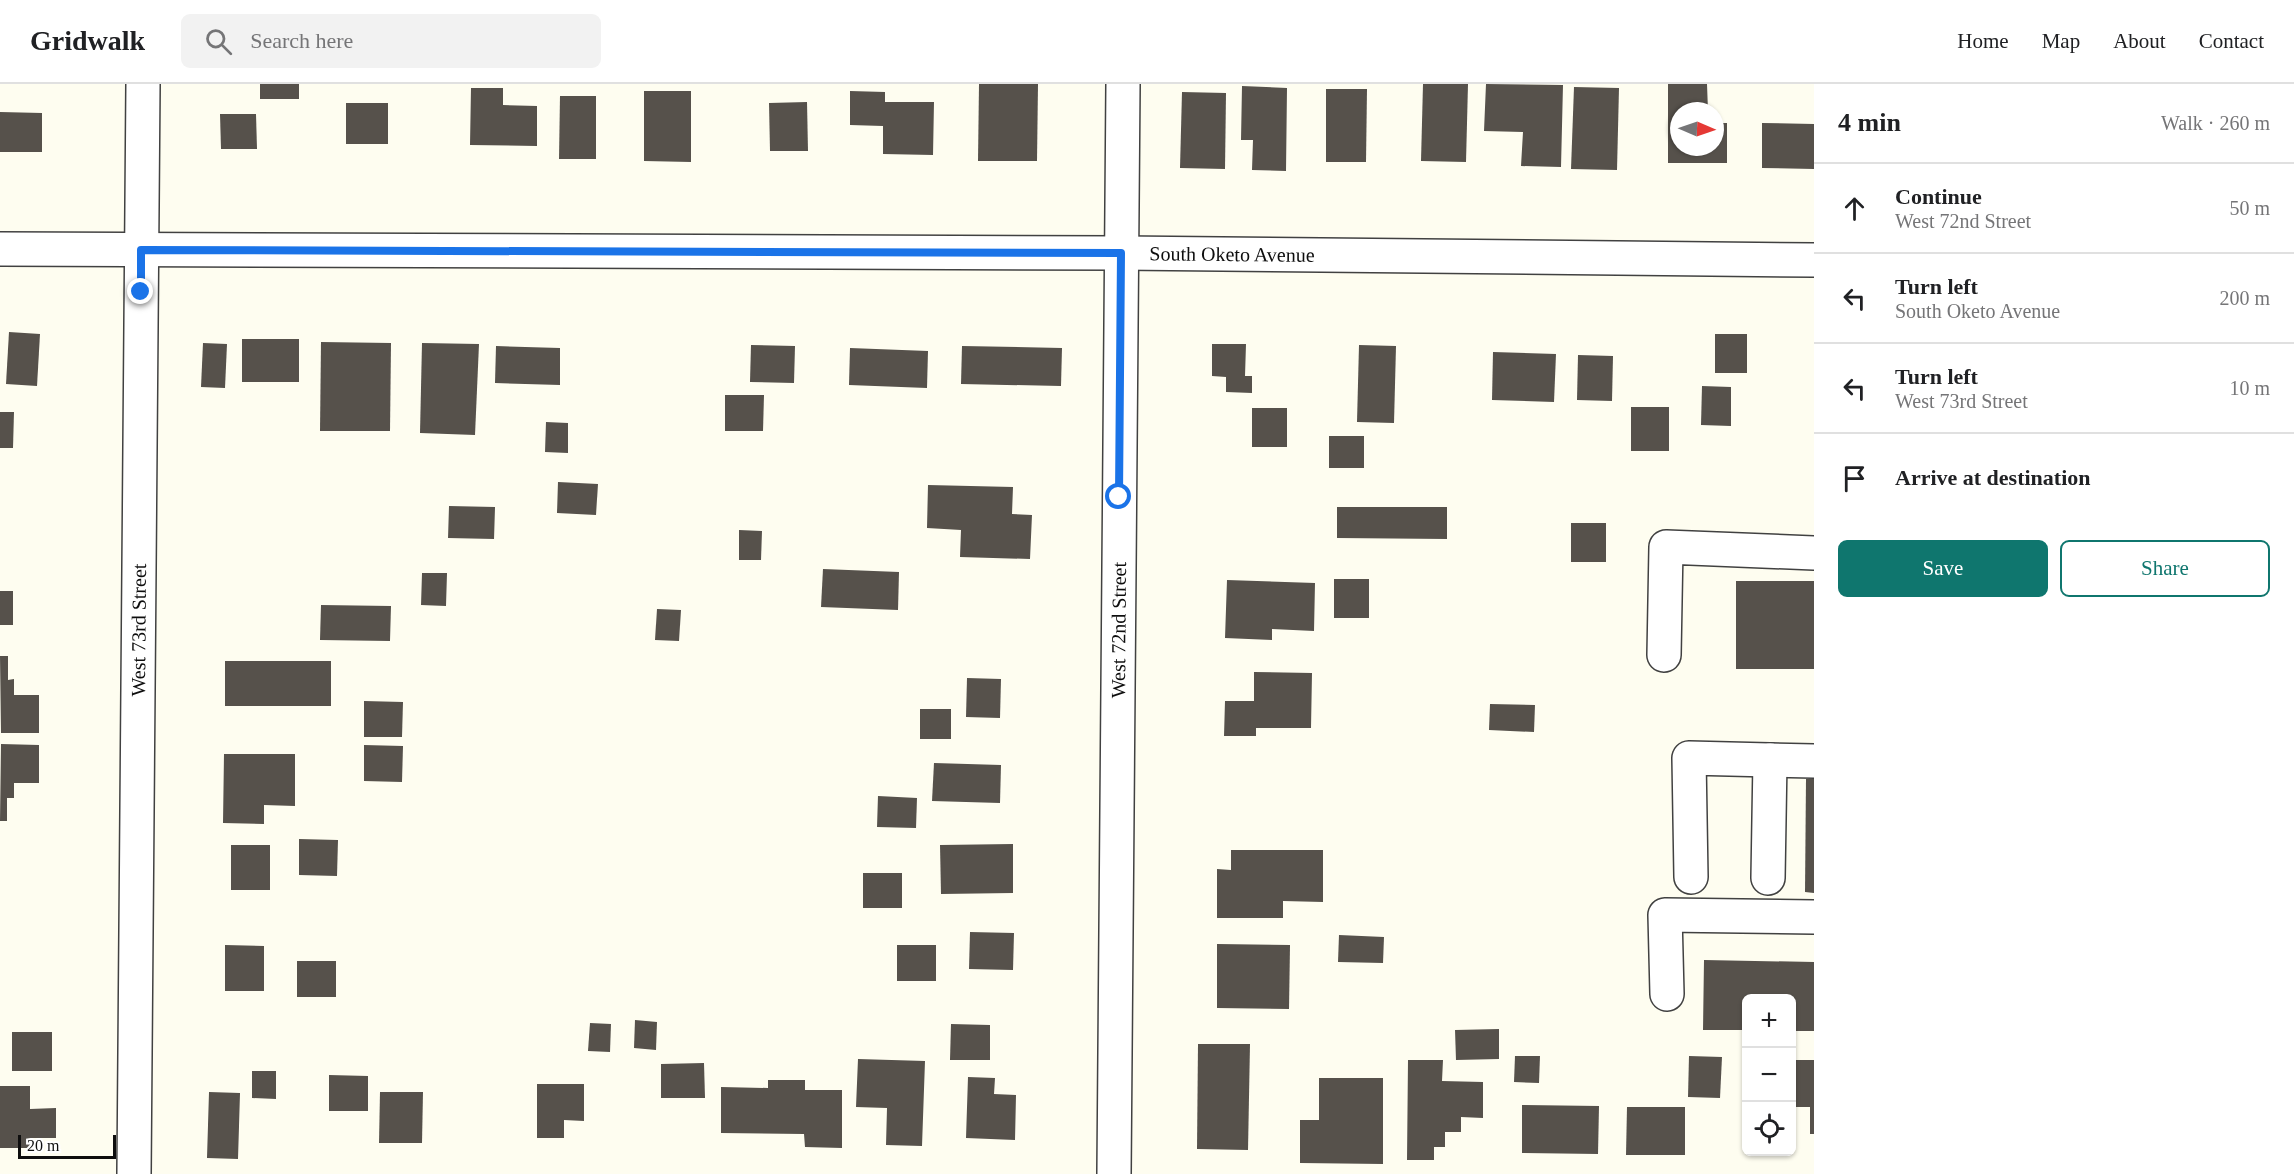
<!DOCTYPE html>
<html lang="en">
<head>
<meta charset="utf-8">
<style>
	:root { --surface:#fff; --page:#f2f2f2; --text:#202124; --muted:#757577; --line:#e0e0e0; --accent:#0f766e }
	body { margin:0; font-family:Georgia,serif; background:var(--page); color:var(--text) }
	.controls { position:absolute; right:18px; bottom:18px; display:grid; overflow:hidden; border-radius:9px; box-shadow:0 2px 4px #0004 }
	.controls button { width:54px; height:54px; display:grid; place-items:center; padding:0; border:0; border-bottom:2px solid var(--line); background:var(--surface); color:var(--text); font:30px sans-serif }
	.compass { position:absolute; left:1670px; top:18px; width:54px; height:54px; border-radius:50%; background:var(--surface); box-shadow:0 2px 4px #0004; rotate:92deg }
	.scale { position:absolute; left:18px; bottom:15px; width:98px; box-sizing:border-box; padding-left:6px; border:3px solid #0e0e0e; border-top:0; font-size:16px; line-height:21px; white-space:nowrap; color:#0e0e0e; -webkit-text-stroke:4px #fff; paint-order:stroke }
	.stop { position:absolute; width:18px; height:18px; margin:-14px; border:4px solid #1a73e8; border-radius:50%; background:#fff }
	.stop.end { background:#1a73e8; border-color:#fff; box-shadow:0 2px 6px #0008 }
	.list { margin:0; padding:0; list-style:none }
	h2 { display:flex; justify-content:space-between; align-items:center; height:78px; margin:0; padding:0 24px; font-size:26px }
	h2 small { font-size:20px; font-weight:400; color:var(--muted) }
	.list li { display:grid; grid-template-columns:39px 1fr auto; gap:18px; align-items:center; box-sizing:border-box; height:90px; padding:0 24px; border-top:2px solid var(--line) }
	.list b { display:block; font-size:22px; white-space:nowrap }
	.list p { margin:0; font-size:20px; white-space:nowrap; color:var(--muted) }
	.list em { font-size:20px; font-style:normal; color:var(--muted) }
	.actions { display:flex; gap:12px; padding:18px 24px }
	.actions a { flex:1; padding:14px 0; border:2px solid var(--accent); border-radius:9px; text-align:center; font-size:21px; color:var(--accent) }
	.actions .main { background:var(--accent); color:#fff }
	.icon { flex:none; width:33px; height:33px; fill:none; stroke:currentColor; stroke-width:2; stroke-linecap:round; stroke-linejoin:round }
	.map { position:relative; flex:none; width:1814px; height:1090px; overflow:hidden }
	header { display:flex; align-items:center; gap:36px; box-sizing:border-box; height:84px; padding:0 30px; background:var(--surface); border-bottom:2px solid var(--line) }
	header strong { font-size:28px }
	nav { display:flex; gap:33px; margin-inline-start:auto; font-size:21px }
	.search { width:420px; height:54px; background:var(--page); display:flex; align-items:center; gap:15px; box-sizing:border-box; padding:0 21px; border-radius:9px; color:var(--muted); font-size:22px }
	main { display:flex }
	aside { flex:1; background:var(--surface) }
	.map>svg:first-child { display:block }
	.building { fill:#56514b }
	.lines { fill:none; stroke-linecap:round; stroke-linejoin:round }
	.minor-casing { stroke:#414141; stroke-width:36 }
	.minor { stroke:#fff; stroke-width:33 }
	.route { stroke:#1a73e8; stroke-width:8 }
	.labels { text-anchor:middle; stroke-width:6; stroke-linejoin:round; paint-order:stroke }
	.street-label { font-size:20px; fill:#0e0e0e; stroke:#fff }
</style>
</head>
<body>
<header>
<strong>Gridwalk</strong>
<div class="search"><svg class="icon" aria-label="search" viewBox="0 0 24 24"><circle cx="10" cy="10" r="6"/><path d="M15 15l6 6"/></svg>Search here</div>
<nav><a>Home</a><a>Map</a><a>About</a><a>Contact</a></nav>
</header>
<main>
<div class="map">
<svg width="1814" height="1090" viewBox="0 0 1814 1090">
	<rect width="100%" height="100%" fill="#fefdf0"/>
	<g class="building">
		<rect x="260" y="0" width="39" height="15"/>
		<path d="M979,0H1038L1037,77H978Z"/>
		<path d="M1423,0H1468L1466,78L1421,77Z"/>
		<path d="M1486,0L1563,1L1561,83L1521,82L1523,48L1484,47Z"/>
		<path d="M1668,0H1707L1708,27H1679V63H1715V39H1727V79H1668Z"/>
		<path d="M1242,2L1287,4L1286,87L1252,86L1253,56H1241Z"/>
		<path d="M1574,3L1619,4L1617,86L1571,85Z"/>
		<path d="M471,4H503V21L537,22V62L470,61Z"/>
		<path d="M1326,5H1367L1366,78H1326Z"/>
		<path d="M644,7H691V78L644,77Z"/>
		<path d="M850,7L885,8V18H934L933,71L883,70V42L850,41Z"/>
		<path d="M1182,8L1226,9L1225,85L1180,84Z"/>
		<path d="M560,12H596V75H559Z"/>
		<path d="M807,18L808,67H770L769,19Z"/>
		<rect x="346" y="19" width="42" height="41"/>
		<path d="M0,28L42,29V68H0Z"/>
		<path d="M220,30H256L257,65H221Z"/>
		<path d="M1762,39L1814,40V85L1762,84Z"/>
		<path d="M9,248L40,250L37,302L6,300Z"/>
		<rect x="1715" y="250" width="32" height="39"/>
		<rect x="242" y="255" width="57" height="43"/>
		<path d="M321,258L391,259L390,347H320Z"/>
		<path d="M203,259L227,260L225,304L201,303Z"/>
		<path d="M422,259L479,260L475,351L420,349Z"/>
		<path d="M1212,260H1246L1245,292H1252V309L1226,308V293L1212,292Z"/>
		<path d="M751,261L795,262L794,299L750,298Z"/>
		<path d="M1359,261L1396,262L1394,339L1357,338Z"/>
		<path d="M496,262L560,264V301L495,299Z"/>
		<path d="M962,262L1062,264L1061,302L961,300Z"/>
		<path d="M850,264L928,267L927,304L849,301Z"/>
		<path d="M1493,268L1556,270L1554,318L1492,316Z"/>
		<path d="M1578,271L1613,272L1612,317L1577,316Z"/>
		<path d="M1702,302L1731,303V342L1701,341Z"/>
		<path d="M725,311H764L763,347H725Z"/>
		<rect x="1631" y="323" width="38" height="44"/>
		<rect x="1252" y="324" width="35" height="39"/>
		<path d="M0,328H14L13,364H0Z"/>
		<path d="M546,338L568,339V369L545,368Z"/>
		<rect x="1329" y="352" width="35" height="32"/>
		<path d="M558,398L598,400L596,431L557,429Z"/>
		<path d="M928,401L1013,403L1012,430L1032,431L1030,475L960,473L961,446L927,444Z"/>
		<path d="M449,422L495,423L494,455L448,454Z"/>
		<path d="M1337,423H1447V455L1337,454Z"/>
		<rect x="1571" y="439" width="35" height="39"/>
		<path d="M739,446L762,447L761,476H739Z"/>
		<path d="M823,485L899,488L898,526L821,523Z"/>
		<path d="M422,489H447L446,522L421,521Z"/>
		<rect x="1334" y="495" width="35" height="39"/>
		<path d="M1227,496L1315,499L1314,547L1272,545V556L1225,554Z"/>
		<rect x="1736" y="497" width="78" height="88"/>
		<rect x="0" y="507" width="13" height="34"/>
		<path d="M321,521L391,522L390,557L320,556Z"/>
		<path d="M657,525L681,526L679,557L655,556Z"/>
		<path d="M0,572H8V596L14,595V611H39V649H1Z"/>
		<rect x="225" y="577" width="106" height="45"/>
		<path d="M1254,588L1312,589L1311,644H1256V652H1224L1225,617H1254Z"/>
		<path d="M967,594L1001,595L1000,634L966,633Z"/>
		<path d="M364,617L403,618L402,653H364Z"/>
		<path d="M1490,620L1535,621L1534,648L1489,646Z"/>
		<rect x="920" y="625" width="31" height="30"/>
		<path d="M1,660L39,661V699H14V714H7V737H0Z"/>
		<path d="M364,661L403,662L402,698L364,697Z"/>
		<path d="M224,670H295V722L264,721V740L223,739Z"/>
		<path d="M934,679L1001,681L1000,719L932,717Z"/>
		<path d="M1806,695H1814V809L1805,808Z"/>
		<path d="M878,712L917,714L916,744L877,743Z"/>
		<path d="M299,755L338,756L337,792L299,791Z"/>
		<path d="M1013,760V809L941,810L940,761Z"/>
		<rect x="231" y="761" width="39" height="45"/>
		<path d="M1231,766H1323V818L1283,817V834H1217V785L1231,786Z"/>
		<rect x="863" y="789" width="39" height="35"/>
		<path d="M970,848L1014,849L1013,886L969,885Z"/>
		<path d="M1339,851L1384,853L1383,879L1338,878Z"/>
		<path d="M1217,860L1290,861L1289,925L1217,924Z"/>
		<path d="M225,861L264,862V907H225Z"/>
		<rect x="897" y="861" width="39" height="36"/>
		<path d="M1704,876L1814,878V947H1792V914H1746V946H1703Z"/>
		<rect x="297" y="877" width="39" height="36"/>
		<path d="M635,936L657,938L656,966L634,964Z"/>
		<path d="M590,939L611,940L610,968L588,967Z"/>
		<path d="M951,940L990,941V976H950Z"/>
		<path d="M1499,945V975L1456,976L1455,946Z"/>
		<rect x="12" y="948" width="40" height="39"/>
		<path d="M1198,960H1250L1248,1066L1197,1065Z"/>
		<path d="M1515,972H1540L1539,999L1514,998Z"/>
		<path d="M1689,972L1722,973L1720,1014L1688,1013Z"/>
		<path d="M858,975L925,977L922,1062L886,1061L887,1024L856,1023Z"/>
		<path d="M1408,976H1443L1442,997L1483,998V1034L1461,1033V1048H1445V1063H1434V1076H1407Z"/>
		<path d="M1792,976H1814V1050H1810V1023H1792Z"/>
		<path d="M704,979L705,1014H661V980Z"/>
		<path d="M252,987H276V1015L252,1014Z"/>
		<path d="M329,991L368,992V1027H329Z"/>
		<path d="M968,993L995,994L994,1010L1016,1011L1015,1056L966,1054Z"/>
		<path d="M1319,994H1383V1080L1300,1079V1036H1319Z"/>
		<path d="M768,996H805V1006H842V1064L805,1063L804,1050L721,1049V1003L768,1004Z"/>
		<path d="M537,1000H584V1037L564,1036V1054H537Z"/>
		<path d="M0,1002H30V1025L56,1024V1054H31V1064H0Z"/>
		<path d="M209,1008L240,1009L238,1075L207,1074Z"/>
		<path d="M380,1008H423L422,1059H379Z"/>
		<path d="M1522,1021L1599,1022L1598,1070L1522,1069Z"/>
		<path d="M1627,1023H1685V1071H1626Z"/>
	</g>
	<g class="lines">
		<defs>
			<g id="minor">
				<path id="s1" d="M0,165L1121,169L1814,176"/>
				<path d="M1664,571L1666,463L1814,469"/>
				<path d="M1691,793L1689,674L1814,677"/>
				<path d="M1768,794L1770,676"/>
				<path d="M1667,910L1665,831L1814,833"/>
				<path id="s2" d="M134,1090L143,0"/>
				<path id="s3" d="M1114,1090L1123,0"/>
			</g>
		</defs>
		<use href="#minor" class="minor-casing"/>
		<use href="#minor" class="minor"/>
	</g>
	<g class="lines">
		<path class="route" d="M141,208V166L1121,169L1119,413"/>
	</g>
	<g class="labels">
		<g class="street-label">
			<text dy="7" stroke="none"><textPath href="#s1" startOffset="1232">South Oketo Avenue</textPath></text>
			<text dy="7" stroke="none"><textPath href="#s2" startOffset="544">West 73rd Street</textPath></text>
			<text dy="7" stroke="none"><textPath href="#s3" startOffset="544">West 72nd Street</textPath></text>
		</g>
	</g>
</svg>
<div class="controls">
<button>+</button>
<button>−</button>
<button><svg class="icon" aria-label="locate" viewBox="0 0 24 24"><circle cx="12" cy="12" r="6"/><path d="M12 2v4M12 18v4M2 12h4M18 12h4"/></svg></button>
</div>
<svg class="compass" viewBox="-18 -18 36 36"><path d="M0-13l5 13h-10z" fill="#e53935"/><path d="M0 13l5-13h-10z" fill="#757577"/></svg>
<div class="scale">20 m</div>
<div class="stop" style="left:1119px;top:413px"></div>
<div class="stop end" style="left:141px;top:208px"></div>
</div>
<aside>
<h2>4 min<small>Walk · 260 m</small></h2>
<ul class="list">
<li><svg class="icon" aria-label="ahead" viewBox="0 0 24 24"><path d="M12 20V5M6 11l6-6 6 6"/></svg><div><b>Continue</b><p>West 72nd Street</p></div><em>50 m</em></li>
<li><svg class="icon" aria-label="left" viewBox="0 0 24 24"><path d="M17 20v-9H6M10 6l-5 5 5 5"/></svg><div><b>Turn left</b><p>South Oketo Avenue</p></div><em>200 m</em></li>
<li><svg class="icon" aria-label="left" viewBox="0 0 24 24"><path d="M17 20v-9H6M10 6l-5 5 5 5"/></svg><div><b>Turn left</b><p>West 73rd Street</p></div><em>10 m</em></li>
<li><svg class="icon" aria-label="arrive" viewBox="0 0 24 24"><path d="M6 21V4h12l-3 4 3 4H6"/></svg><div><b>Arrive at destination</b></div></li>
</ul>
<div class="actions"><a class="main">Save</a><a>Share</a></div>
</aside>
</main>
</body>
</html>
